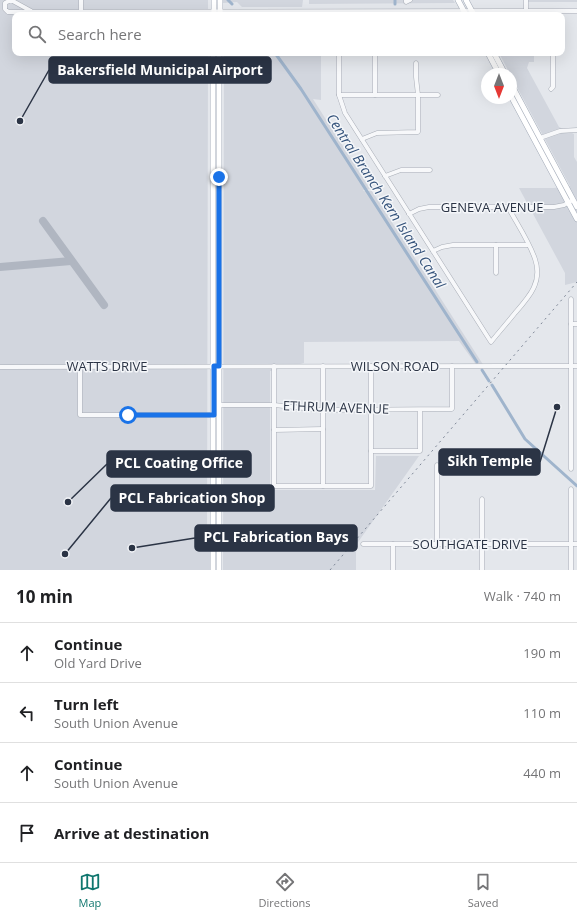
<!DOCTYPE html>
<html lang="en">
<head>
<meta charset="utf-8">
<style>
	:root { --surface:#fff; --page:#f6f6f6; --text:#202124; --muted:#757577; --line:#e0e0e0; --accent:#0f766e }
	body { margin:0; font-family:"Open Sans",sans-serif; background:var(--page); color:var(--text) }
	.compass { position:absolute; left:481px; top:68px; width:36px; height:36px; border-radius:50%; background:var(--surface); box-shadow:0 4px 16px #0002; rotate:180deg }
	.stop { position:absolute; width:12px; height:12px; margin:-9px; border:3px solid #1a73e8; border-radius:50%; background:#fff }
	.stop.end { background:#1a73e8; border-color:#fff; box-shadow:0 1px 4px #0008 }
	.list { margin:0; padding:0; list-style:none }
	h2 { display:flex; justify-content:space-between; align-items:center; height:52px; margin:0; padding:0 16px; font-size:17px }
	h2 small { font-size:13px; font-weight:400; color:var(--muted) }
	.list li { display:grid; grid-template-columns:26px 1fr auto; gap:12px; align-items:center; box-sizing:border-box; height:60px; padding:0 16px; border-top:1px solid var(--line) }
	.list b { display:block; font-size:15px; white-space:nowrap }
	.list p { margin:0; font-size:13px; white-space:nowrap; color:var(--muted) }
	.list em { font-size:13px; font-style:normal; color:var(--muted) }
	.icon { flex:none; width:22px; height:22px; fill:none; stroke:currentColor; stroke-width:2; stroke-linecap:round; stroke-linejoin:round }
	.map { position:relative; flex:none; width:577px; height:570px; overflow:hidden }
	.search { position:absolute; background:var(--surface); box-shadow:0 4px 16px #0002; left:12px; right:12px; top:12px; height:44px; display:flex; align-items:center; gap:10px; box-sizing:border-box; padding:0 14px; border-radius:8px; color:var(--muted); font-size:15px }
	.sheet { height:292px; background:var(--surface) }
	nav { display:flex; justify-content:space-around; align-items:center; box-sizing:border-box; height:56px; border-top:1px solid var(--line); background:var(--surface); font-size:11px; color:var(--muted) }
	nav a { display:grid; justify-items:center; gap:2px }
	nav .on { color:var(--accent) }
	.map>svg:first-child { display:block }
	.built { fill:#d2d6de }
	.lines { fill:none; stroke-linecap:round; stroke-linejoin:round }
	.canal { stroke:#9fb4cc; stroke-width:3 }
	.taxiway { stroke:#b0b6c1; stroke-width:8 }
	.minor-casing { stroke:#a9aeb7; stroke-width:5 }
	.major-casing { stroke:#a3abb8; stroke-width:6 }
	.minor { stroke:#f7f8fa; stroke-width:4 }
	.major { stroke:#fff; stroke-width:5 }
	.rail { stroke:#7d8696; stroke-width:1; stroke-dasharray:2 4; stroke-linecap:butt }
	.route { stroke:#1a73e8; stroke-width:5 }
	.labels { text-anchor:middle; stroke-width:3; stroke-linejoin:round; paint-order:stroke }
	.street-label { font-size:13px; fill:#2b3445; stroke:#f4f6f9 }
	.water-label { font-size:14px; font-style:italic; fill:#34527a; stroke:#f4f6f9 }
	.leader { fill:none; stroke:#2b3445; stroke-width:1.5 }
	.callout-dot { fill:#2b3445; stroke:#f4f6f9; stroke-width:1.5 }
	.callout { fill:#2b3445; stroke:#2b3445; stroke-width:1.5 }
	.callout-label { font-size:14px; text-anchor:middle; font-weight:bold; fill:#fff }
</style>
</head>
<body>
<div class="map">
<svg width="577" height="570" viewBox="0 0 577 570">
	<rect width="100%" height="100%" fill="#e4e7ec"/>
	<g class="built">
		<path d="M0,0H208V15H15V53H208L207,544L213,545V570H0Z"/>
		<path d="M223,0H303L302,7H242L237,2L223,3Z"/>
		<path d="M309,0H453L455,3L309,4Z"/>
		<rect x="527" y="0" width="50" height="2"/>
		<path d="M224,53H321V100L313,99L370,189L363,190L370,199L364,191H372L484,366H477L459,341L304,342V363L270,371V490H375L376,456H419L356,545V570H223Z"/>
		<path d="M499,53H534V62H529L527,68L559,127L574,134V157L577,162V282L565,285V273L519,188H554L570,186L511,76V74H510Z"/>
	</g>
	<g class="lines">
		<g class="canal">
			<path d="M228,0L232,4"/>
			<path d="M395,4V0"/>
			<path d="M275,53L301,89L477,362"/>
			<path d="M482,370L489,381"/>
			<path d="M492,385L525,439L577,486"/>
		</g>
		<g class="taxiway">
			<path d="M43,221L104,305"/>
			<path d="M0,267L71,261"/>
		</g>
		<defs>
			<g id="minor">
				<path d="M406,0V2L410,0"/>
				<path d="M526,0V11"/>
				<path d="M31,11L11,0L5,3V9L8,12L577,11"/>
				<path d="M81,11V0"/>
				<path d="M339,53V95L345,113L491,342C499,332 507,323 515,313C529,297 543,282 535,259C529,241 517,224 508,207"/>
				<path d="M551,89L553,87V53"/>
				<path d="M339,95H438"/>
				<path d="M375,95V53"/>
				<path d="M540,138L560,131L577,130"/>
				<path d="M362,139L377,133L418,132V95L416,77V63"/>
				<path d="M385,176L401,170H430"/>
				<path d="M409,214L419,209L429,207H554L564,205L571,201"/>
				<path d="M496,245V273"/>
				<path d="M433,251L442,247L453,245H528"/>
				<path d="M571,324H577"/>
				<path d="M80,366V415H214"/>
				<path d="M274,366V486H371V366"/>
				<path d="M0,367L577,366"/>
				<path d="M219,405H274L323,410L452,409V366"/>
				<path d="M274,430L323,429"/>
				<path d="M371,451H420V410"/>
				<path d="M571,469V299"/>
				<path d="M323,486V366"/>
				<path d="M363,544H577"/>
				<path d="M437,544V465"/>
				<path d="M393,570V544"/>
				<path d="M482,570V499"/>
				<path d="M571,570V489"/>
			</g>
			<g id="major">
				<path d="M458,0L466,15"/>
				<path d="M466,0L474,15"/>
				<path d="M214,15V0"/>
				<path d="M220,15V0"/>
				<path d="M213,53V570"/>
				<path d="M488,53L499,74"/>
				<path d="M494,53L505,74"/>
				<path d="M511,84L577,207"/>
				<path d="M511,96L577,219"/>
				<path d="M219,570V53"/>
			</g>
		</defs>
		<use href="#minor" class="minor-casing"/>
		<use href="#major" class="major-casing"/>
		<use href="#minor" class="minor"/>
		<use href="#major" class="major"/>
		<path class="rail" d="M330,570L577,282"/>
	</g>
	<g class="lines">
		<path class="route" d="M128,415H214V366H219V177"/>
	</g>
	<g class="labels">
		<g class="street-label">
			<text x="492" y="212">GENEVA AVENUE</text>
			<text x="107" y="371">WATTS DRIVE</text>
			<text x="395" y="371">WILSON ROAD</text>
			<text transform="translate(336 407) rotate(2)" y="5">ETHRUM AVENUE</text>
			<text x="470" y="549">SOUTHGATE DRIVE</text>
		</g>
		<g class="water-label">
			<text transform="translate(386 201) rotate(57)" y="5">Central Branch Kern Island Canal</text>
		</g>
	</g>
	<path class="leader" d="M20 121L49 70M557 407L540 462M68 502L107 464M65 554L111 498M132 548L195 538"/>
	<g class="callout-dot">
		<circle cx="20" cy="121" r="4"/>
		<circle cx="557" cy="407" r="4"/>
		<circle cx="68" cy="502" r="4"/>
		<circle cx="65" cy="554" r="4"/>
		<circle cx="132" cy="548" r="4"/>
	</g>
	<g class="callout">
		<rect x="49" y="57" width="222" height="26" rx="4"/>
		<rect x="439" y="449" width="101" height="26" rx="4"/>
		<rect x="107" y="451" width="144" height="26" rx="4"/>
		<rect x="111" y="485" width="163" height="26" rx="4"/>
		<rect x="195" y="525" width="162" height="26" rx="4"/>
	</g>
	<g class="callout-label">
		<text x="160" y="75">Bakersfield Municipal Airport</text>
		<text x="490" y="466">Sikh Temple</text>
		<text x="179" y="468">PCL Coating Office</text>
		<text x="192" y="503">PCL Fabrication Shop</text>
		<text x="276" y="542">PCL Fabrication Bays</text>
	</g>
</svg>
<svg class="compass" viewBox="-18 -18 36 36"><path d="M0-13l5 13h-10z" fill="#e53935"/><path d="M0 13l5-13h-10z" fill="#757577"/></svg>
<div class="stop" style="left:128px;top:415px"></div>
<div class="stop end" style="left:219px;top:177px"></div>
<div class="search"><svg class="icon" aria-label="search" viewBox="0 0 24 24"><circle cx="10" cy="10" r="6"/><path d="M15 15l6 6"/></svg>Search here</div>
</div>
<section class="sheet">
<h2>10 min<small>Walk · 740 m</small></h2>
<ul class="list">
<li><svg class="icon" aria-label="ahead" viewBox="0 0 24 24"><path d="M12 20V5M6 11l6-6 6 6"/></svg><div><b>Continue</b><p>Old Yard Drive</p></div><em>190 m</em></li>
<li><svg class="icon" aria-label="left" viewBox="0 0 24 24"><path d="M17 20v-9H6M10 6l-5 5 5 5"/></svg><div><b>Turn left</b><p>South Union Avenue</p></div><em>110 m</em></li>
<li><svg class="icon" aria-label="ahead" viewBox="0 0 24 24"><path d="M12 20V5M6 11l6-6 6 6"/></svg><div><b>Continue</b><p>South Union Avenue</p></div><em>440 m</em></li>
<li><svg class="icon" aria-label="arrive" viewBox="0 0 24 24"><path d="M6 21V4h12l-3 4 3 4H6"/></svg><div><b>Arrive at destination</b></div></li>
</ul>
</section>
<nav>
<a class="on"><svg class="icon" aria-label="map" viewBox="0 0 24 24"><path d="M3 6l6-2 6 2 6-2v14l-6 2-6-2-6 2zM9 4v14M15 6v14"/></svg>Map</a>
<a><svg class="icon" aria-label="directions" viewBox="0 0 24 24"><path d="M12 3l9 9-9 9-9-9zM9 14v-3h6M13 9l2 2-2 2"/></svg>Directions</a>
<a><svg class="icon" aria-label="saved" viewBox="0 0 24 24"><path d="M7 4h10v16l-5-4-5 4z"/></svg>Saved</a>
</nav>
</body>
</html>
